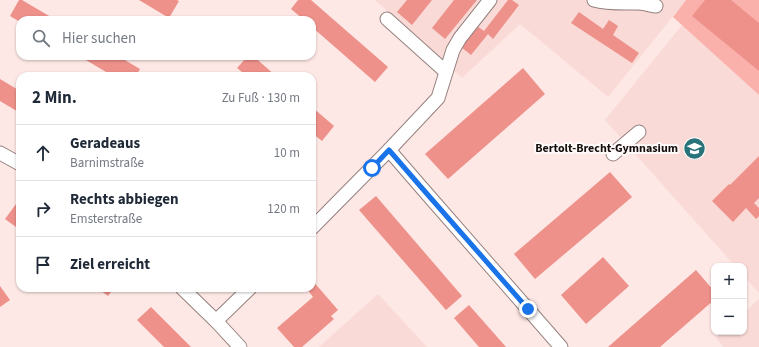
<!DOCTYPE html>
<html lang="de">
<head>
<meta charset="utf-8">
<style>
	:root { --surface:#fff; --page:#f2f2f3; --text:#1f2937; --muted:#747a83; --line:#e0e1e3 }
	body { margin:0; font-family:"Source Sans 3",sans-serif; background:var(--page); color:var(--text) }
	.controls { position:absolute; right:12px; bottom:12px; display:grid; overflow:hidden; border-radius:8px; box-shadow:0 1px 3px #0004 }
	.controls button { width:36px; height:36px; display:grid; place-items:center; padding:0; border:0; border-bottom:1px solid var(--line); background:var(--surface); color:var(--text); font:20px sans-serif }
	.stop { position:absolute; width:12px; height:12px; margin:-9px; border:3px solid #1a73e8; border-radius:50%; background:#fff }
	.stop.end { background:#1a73e8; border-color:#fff; box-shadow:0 1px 4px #0008 }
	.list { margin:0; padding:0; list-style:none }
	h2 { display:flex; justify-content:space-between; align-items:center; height:52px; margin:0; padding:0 16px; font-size:17px }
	h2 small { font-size:13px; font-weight:400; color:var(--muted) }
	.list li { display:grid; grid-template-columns:26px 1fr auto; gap:12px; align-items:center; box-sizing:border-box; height:56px; padding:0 16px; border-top:1px solid var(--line) }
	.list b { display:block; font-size:15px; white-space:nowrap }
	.list p { margin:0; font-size:13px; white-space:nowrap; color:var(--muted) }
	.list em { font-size:13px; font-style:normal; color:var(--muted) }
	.icon { flex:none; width:22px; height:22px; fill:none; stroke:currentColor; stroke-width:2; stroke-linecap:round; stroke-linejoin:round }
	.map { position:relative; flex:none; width:759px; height:347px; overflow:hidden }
	.search { position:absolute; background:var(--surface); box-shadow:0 1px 3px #0004; left:16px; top:16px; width:300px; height:44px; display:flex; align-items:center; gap:10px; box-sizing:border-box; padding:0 14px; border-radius:12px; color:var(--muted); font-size:15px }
	.panel { position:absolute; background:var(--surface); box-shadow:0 1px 3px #0004; left:16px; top:72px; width:300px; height:220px; border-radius:12px }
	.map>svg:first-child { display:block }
	.built { fill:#f9dad7 }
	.green { fill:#fbb1ab }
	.building { fill:#ee918a }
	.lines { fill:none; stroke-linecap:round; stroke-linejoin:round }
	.minor-casing { stroke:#95817f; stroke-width:15 }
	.minor { stroke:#fff; stroke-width:13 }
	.route { stroke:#1a73e8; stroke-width:5 }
	.labels { text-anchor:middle; stroke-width:4; stroke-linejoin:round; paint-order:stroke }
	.poi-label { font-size:12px; font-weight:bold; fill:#150e0d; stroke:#fefaf9; text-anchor:end }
</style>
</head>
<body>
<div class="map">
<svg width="759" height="347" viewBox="0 0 759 347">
	<rect width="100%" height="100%" fill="#fee8e5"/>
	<g class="built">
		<path d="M375,0H686L608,97L520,24L462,78Z"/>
		<path d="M682,25L759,95V293L744,276V266H735L605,120Z"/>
		<path d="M378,294L427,347H319Z"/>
		<path d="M759,299V347H724L716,338L722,332H744V313Z"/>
	</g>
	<path class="green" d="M686,0H759V95L673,17Z"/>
	<g class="building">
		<path d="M19,0H22L56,20H20V22L10,16Z"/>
		<path d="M139,0H177L179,1L169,18Z"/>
		<path d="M298,0H311L388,67L375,82L312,27V20H304L291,9Z"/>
		<path d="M407,0H432L412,25L397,12Z"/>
		<path d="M454,0H477L445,39L432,28Z"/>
		<path d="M508,0H512L519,5L493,39L488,34L471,55L461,47L477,26L484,31Z"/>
		<path d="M705,0H731L759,23V71L692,16Z"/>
		<path d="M579,12L603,29L609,20L618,26L613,35L639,53L632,63L571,23Z"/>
		<path d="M79,56H118L140,69L136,76H113Z"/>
		<path d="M248,56H253L276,76H247L237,68Z"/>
		<path d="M523,68L545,94L448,179L425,154Z"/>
		<path d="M0,79L20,91V113L0,101Z"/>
		<path d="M312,107L334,126L322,141L312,133Z"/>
		<path d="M759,156V198L754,203L759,208V216L756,219L746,208L733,222L712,201L729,184L730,185Z"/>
		<path d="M610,172L632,197L535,279L514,254Z"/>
		<path d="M376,196L462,296L446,310L359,210Z"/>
		<path d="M16,204L20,206V230L5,219Z"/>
		<path d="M603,257L629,286L586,324L561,295Z"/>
		<path d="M696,270L714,291V300L660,347H608Z"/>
		<path d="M312,280L338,310L331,316L334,319L302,347H294L277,328L313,297L306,288H312Z"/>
		<path d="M0,286L10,300L0,307Z"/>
		<path d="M97,288H114L108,296Z"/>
		<path d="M469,305L484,322L506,347H479L454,318Z"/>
		<path d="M151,307L191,347H164L137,320Z"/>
	</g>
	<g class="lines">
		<defs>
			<g id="minor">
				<path d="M594,0C608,4 623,3 637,3C643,3 649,5 656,6"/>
				<path d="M387,19L446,72"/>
				<path d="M389,150L421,187L561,347"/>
				<path d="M0,153L20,164"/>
				<path d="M613,154L639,132"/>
				<path d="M312,228L389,150L438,98L453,50L460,38L490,0"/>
				<path d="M182,288L216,321L240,347"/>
				<path d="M216,321L250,288"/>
			</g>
		</defs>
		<use href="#minor" class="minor-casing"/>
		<use href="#minor" class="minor"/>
	</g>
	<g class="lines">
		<path class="route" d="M372,168L389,150L421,187L528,309"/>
	</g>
	<defs>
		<symbol id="school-disc" viewBox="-11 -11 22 22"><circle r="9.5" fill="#29737a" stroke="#fefaf9"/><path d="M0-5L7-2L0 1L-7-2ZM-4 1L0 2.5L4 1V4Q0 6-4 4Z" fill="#fff"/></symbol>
	</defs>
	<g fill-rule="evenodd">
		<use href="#school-disc" x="682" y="136" width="25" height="25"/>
	</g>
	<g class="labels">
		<g class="poi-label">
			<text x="678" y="152">Bertolt-Brecht-Gymnasium</text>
		</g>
	</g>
</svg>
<div class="controls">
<button>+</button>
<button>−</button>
</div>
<div class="stop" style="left:372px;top:168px"></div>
<div class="stop end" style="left:528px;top:309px"></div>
<div class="search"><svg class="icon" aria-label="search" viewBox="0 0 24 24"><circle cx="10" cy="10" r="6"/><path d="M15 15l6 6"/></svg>Hier suchen</div>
<section class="panel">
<h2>2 Min.<small>Zu Fuß · 130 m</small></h2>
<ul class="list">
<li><svg class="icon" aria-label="ahead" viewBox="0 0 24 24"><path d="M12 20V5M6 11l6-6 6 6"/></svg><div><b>Geradeaus</b><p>Barnimstraße</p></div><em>10 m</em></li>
<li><svg class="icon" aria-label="right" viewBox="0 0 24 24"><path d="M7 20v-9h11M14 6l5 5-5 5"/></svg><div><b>Rechts abbiegen</b><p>Emsterstraße</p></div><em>120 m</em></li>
<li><svg class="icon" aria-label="arrive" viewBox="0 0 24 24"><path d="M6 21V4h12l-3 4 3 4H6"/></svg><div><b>Ziel erreicht</b></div></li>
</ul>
</section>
</div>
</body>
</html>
